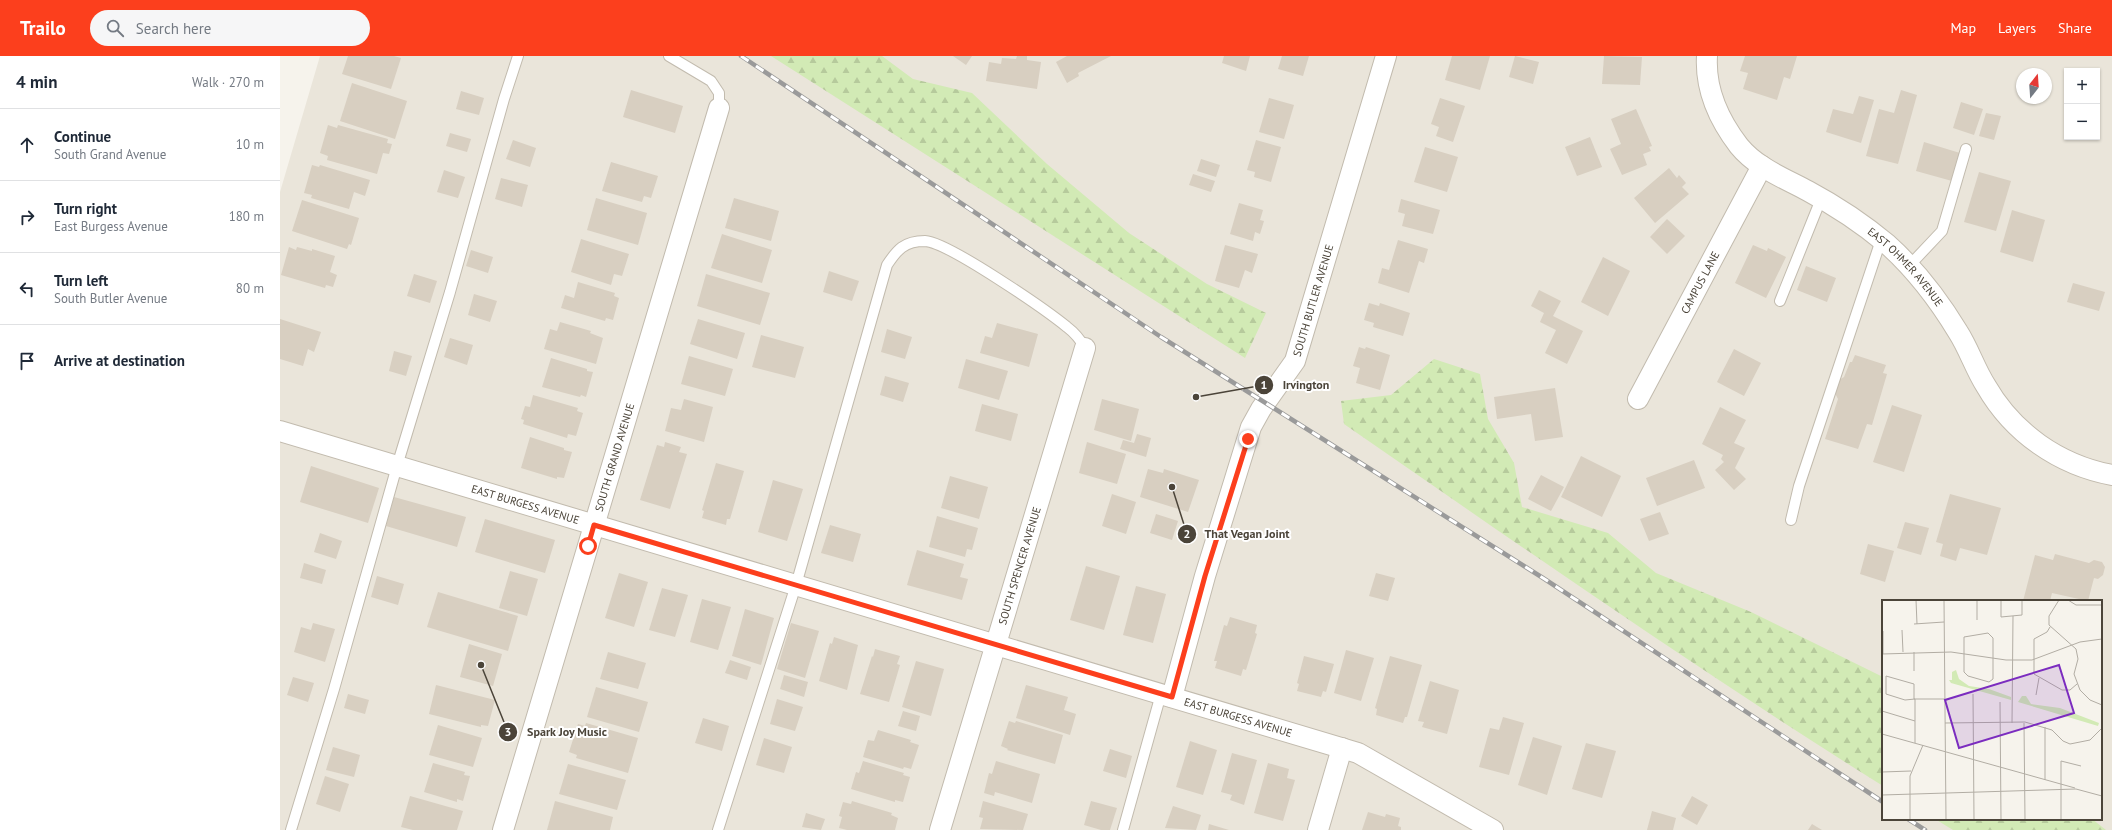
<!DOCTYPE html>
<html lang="en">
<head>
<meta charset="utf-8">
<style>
	:root { --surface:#fff; --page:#f6f6f7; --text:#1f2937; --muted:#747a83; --line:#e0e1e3; --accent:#fc3f1d }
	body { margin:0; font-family:"PT Sans",sans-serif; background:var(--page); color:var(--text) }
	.controls { position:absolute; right:12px; top:12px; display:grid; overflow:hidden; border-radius:0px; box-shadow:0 1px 3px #0004 }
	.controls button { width:36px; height:36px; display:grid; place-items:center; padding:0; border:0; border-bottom:1px solid var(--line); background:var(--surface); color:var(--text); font:20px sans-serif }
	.compass { position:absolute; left:1736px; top:12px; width:36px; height:36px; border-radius:50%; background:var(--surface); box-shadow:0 1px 3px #0004; rotate:17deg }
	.stop { position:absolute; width:12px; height:12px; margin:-9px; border:3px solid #fc3f1d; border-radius:50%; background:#fff }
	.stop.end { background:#fc3f1d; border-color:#fff; box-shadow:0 1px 4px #0008 }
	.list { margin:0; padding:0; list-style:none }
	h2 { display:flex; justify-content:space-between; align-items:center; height:52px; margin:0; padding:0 16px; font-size:17px }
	h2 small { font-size:13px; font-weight:400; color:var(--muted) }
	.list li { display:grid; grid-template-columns:26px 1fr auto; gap:12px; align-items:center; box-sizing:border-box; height:72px; padding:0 16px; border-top:1px solid var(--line) }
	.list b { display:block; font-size:15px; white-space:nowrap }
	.list p { margin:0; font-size:13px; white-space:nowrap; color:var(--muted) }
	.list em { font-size:13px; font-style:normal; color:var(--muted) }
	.icon { flex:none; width:22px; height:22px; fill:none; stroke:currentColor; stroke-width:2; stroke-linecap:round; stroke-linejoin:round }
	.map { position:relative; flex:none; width:1832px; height:774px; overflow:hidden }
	header { display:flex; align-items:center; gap:24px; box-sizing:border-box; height:56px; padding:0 20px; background:var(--accent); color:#fff }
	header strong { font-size:19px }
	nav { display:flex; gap:22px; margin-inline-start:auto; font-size:14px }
	.search { width:280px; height:36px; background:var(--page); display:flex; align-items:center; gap:10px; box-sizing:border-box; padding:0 14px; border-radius:22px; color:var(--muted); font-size:15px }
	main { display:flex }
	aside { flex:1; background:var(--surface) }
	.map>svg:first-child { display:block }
	.residential { fill:#eae5da; fill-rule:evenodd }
	.forest { fill:url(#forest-firs) }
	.building { fill:#d8cfc1 }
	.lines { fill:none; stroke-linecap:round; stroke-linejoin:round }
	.lane-casing { stroke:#c2bbae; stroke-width:12 }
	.street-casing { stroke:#c2bbae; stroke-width:22 }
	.lane { stroke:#fff; stroke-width:10 }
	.street { stroke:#fff; stroke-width:20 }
	.rail-casing { stroke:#9a9a9a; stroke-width:4.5 }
	.rail { stroke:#fff; stroke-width:3; stroke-dasharray:9; stroke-linecap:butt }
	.route { stroke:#fc3f1d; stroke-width:5 }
	.labels { text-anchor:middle; stroke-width:4; stroke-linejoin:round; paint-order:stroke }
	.street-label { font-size:11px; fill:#4b4439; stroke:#fff }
	.inset-road { fill:none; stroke:#b2ada4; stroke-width:1 }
	.view { fill:#7b2cbf; fill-opacity:0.15; stroke:#7b2cbf; stroke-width:2 }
	.inset-edge { fill:none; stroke:#4b4439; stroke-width:2 }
	.leader { fill:none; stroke:#4b4439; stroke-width:1.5 }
	.callout-dot { fill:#4b4439; stroke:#fff; stroke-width:1.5 }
	.mark-label { font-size:12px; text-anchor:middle; font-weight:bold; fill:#fff }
	.callout-label { font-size:12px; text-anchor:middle; font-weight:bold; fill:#4b4439; stroke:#fff; stroke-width:4; stroke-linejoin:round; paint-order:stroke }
</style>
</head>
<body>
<header>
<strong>Trailo</strong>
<div class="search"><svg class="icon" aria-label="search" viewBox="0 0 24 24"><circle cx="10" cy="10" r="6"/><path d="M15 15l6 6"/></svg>Search here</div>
<nav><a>Map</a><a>Layers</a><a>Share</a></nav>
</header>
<main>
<aside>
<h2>4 min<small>Walk · 270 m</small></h2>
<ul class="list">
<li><svg class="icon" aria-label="ahead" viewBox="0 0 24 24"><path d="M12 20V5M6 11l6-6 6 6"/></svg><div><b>Continue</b><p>South Grand Avenue</p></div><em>10 m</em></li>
<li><svg class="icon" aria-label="right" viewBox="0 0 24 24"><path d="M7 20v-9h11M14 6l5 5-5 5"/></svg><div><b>Turn right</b><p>East Burgess Avenue</p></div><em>180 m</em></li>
<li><svg class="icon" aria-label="left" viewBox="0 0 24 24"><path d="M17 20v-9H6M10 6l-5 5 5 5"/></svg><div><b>Turn left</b><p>South Butler Avenue</p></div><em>80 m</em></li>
<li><svg class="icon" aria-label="arrive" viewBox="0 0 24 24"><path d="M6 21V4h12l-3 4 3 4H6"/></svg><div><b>Arrive at destination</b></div></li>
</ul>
</aside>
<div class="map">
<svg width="1832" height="774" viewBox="0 0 1832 774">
	<defs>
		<pattern id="forest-firs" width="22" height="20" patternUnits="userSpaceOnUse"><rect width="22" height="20" fill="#d2eab5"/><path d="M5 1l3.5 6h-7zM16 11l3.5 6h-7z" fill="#b6ca9c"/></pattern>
	</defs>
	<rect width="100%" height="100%" fill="#f6f3ec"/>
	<path class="residential" d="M40,0H1832V774H0V136ZM1787,15H1817V81H1787ZM1742,18H1766V42H1742ZM1603,545H1821V763H1603Z"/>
	<g class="forest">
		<path d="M491,0H602L633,23L692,37L767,108L849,177L927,228L986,257L965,302Z"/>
		<path d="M1154,303L1200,318L1208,363L1234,407L1242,451L1328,477L1376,517L1471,556L1603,621V730C1419,615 1242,491 1064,368L1061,345L1111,339Z"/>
		<path d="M1655,763H1812L1826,774H1673Z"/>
	</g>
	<g class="building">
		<path d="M68,0H114L121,2L111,33L62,18Z"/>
		<path d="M673,0H692L686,9Z"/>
		<path d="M737,0H747V4L761,6L757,33L706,25L709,6L721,8L722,2L736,3Z"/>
		<path d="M787,0H831L798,17L799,20L787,27L776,6Z"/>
		<path d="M944,0H970L966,15L942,7Z"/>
		<path d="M1002,0H1029L1023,20L998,13Z"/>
		<path d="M1172,0H1210L1200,34L1165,24Z"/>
		<path d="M1235,0L1259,6L1253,28L1229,21Z"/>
		<path d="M1324,0L1362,1L1360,29L1322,28Z"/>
		<path d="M1465,0H1517L1510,23L1504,21L1497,44L1463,33L1468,17L1460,15Z"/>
		<path d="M72,27L127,45L115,83L60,65Z"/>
		<path d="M351,34L403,50L395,77L343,61Z"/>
		<path d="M1621,34L1637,39L1618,108L1586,100L1599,53L1614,57Z"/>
		<path d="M181,35L204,42L199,59L176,53Z"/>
		<path d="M1579,40L1594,44L1581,87L1546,76L1553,53L1573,58Z"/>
		<path d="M989,42L1014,49L1004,83L979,76Z"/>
		<path d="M1160,42L1185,50L1173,86L1156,80L1159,71L1151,68Z"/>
		<path d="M1681,46L1703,53L1694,79L1673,72Z"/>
		<path d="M1356,53L1372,90L1369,91L1371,95L1363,98L1367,109L1342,119L1330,93L1341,88L1331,63Z"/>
		<path d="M1706,57L1721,60L1714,84L1699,80Z"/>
		<path d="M48,69L57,72L58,69L108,83L107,87L112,88L109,98L103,97L97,118L47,104L48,100L40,97Z"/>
		<path d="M170,77L191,83L187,96L166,90Z"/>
		<path d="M1310,81L1322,111L1297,120L1285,91Z"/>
		<path d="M233,84L256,92L250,111L226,103Z"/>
		<path d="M976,84L1001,91L991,126L974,121L975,116L967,114Z"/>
		<path d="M1644,86L1680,97L1672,125L1636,115Z"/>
		<path d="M1145,91L1178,101L1167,136L1134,126Z"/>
		<path d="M921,103L940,109L936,121L917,115Z"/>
		<path d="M331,106L378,120L371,142L364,140L362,146L322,135Z"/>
		<path d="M32,109L39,111L40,109L90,124L85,140L74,136L69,153L31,142L32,139L24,137Z"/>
		<path d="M1389,112L1397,122L1399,119L1406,127L1402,131L1409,138L1375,167L1354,142Z"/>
		<path d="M164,114L185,121L178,142L157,136Z"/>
		<path d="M1699,116L1731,125L1716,175L1684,166Z"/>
		<path d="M913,118L935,125L931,136L909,129Z"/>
		<path d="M221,122L248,129L242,151L215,143Z"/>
		<path d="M316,142L367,157L358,189L307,174Z"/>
		<path d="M454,142L499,155L491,185L445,172Z"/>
		<path d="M1121,143L1160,154L1153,178L1122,170L1125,158L1118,156Z"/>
		<path d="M22,144L79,162L71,189L69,188L67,193L12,175Z"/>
		<path d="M959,147L983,154L980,164L984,165L980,178L975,176L973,185L950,178Z"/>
		<path d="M1732,154L1765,164L1753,206L1720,196Z"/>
		<path d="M1387,163L1405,180L1387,198L1370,181Z"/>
		<path d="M442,178L492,194L482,227L431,212Z"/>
		<path d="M301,183L349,198L342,220L334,218L331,229L291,216Z"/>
		<path d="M1118,184L1148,193L1144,207L1139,205L1129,237L1098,227L1102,212L1109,214Z"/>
		<path d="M945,189L978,198L972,217L965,214L959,232L935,225Z"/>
		<path d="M1473,189L1487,195L1488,192L1506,201L1486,242L1455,227Z"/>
		<path d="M9,191L16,194L17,191L32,195V193L55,200L50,216L57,219L53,231L46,229L45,232L1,219Z"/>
		<path d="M191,194L213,201L208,217L186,210Z"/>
		<path d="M1323,201L1350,215L1328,260L1301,246Z"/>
		<path d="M1526,210L1556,222L1547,246L1517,234Z"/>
		<path d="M549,215L579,225L572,245L543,236Z"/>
		<path d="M134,218L157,225L150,247L127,240Z"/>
		<path d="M426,218L490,237L480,269L417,250Z"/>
		<path d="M298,226L335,237L334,240L339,242L333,264L326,262L325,265L281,252L285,239L294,242Z"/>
		<path d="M1793,227L1825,236L1819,255L1787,246Z"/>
		<path d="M1259,234L1281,245L1273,260L1303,275L1287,308L1265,297L1276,274L1260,266L1264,257L1251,250Z"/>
		<path d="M194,238L217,245L210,266L188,259Z"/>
		<path d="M1089,247L1099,250L1100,247L1130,257L1123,280L1093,271L1094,267L1084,264Z"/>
		<path d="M0,263L41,276L34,296L28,293L23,310L0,303Z"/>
		<path d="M418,263L465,277L457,303L410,288Z"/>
		<path d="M280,266L311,275L310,277L323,282L316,308L264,293L270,273L277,275Z"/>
		<path d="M717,267L758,278L749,311L700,297L705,280L712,282Z"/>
		<path d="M607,273L632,281L625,303L601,296Z"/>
		<path d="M481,279L524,291L515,322L472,311Z"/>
		<path d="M170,282L193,289L187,309L164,301Z"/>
		<path d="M1079,291L1085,293L1086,291L1110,299L1100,334L1076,327L1080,312L1073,310Z"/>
		<path d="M1454,293L1481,307L1464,340L1437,326Z"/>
		<path d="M114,295L132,300L126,320L109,315Z"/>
		<path d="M1575,299L1606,309L1603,317L1607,318L1592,369L1587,368L1578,393L1545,383L1558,343L1555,337L1559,324L1564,321L1570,306H1572Z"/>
		<path d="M409,300L453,313L445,340L401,328Z"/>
		<path d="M271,302L307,313V315L313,316L306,341L301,339L300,341L262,331Z"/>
		<path d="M686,303L728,315L719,344L678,332Z"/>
		<path d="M605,320L629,327L623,346L600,339Z"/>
		<path d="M1275,332L1283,381L1255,385L1251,358L1217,363L1214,341Z"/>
		<path d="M253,339L298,352L297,355L303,357L296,380L288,378L287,382L243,368L244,364L241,363L245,350L250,351Z"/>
		<path d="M404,343L433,351L424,386L385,375L391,352L401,354Z"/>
		<path d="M822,343L859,353L851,385L814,374Z"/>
		<path d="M702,348L738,358L731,385L695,375Z"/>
		<path d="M1612,349L1642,359L1624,416L1593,406Z"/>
		<path d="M1440,351L1466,364L1454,387L1465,392L1455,412L1466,423L1454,434L1435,414L1444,406L1441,403L1443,399L1422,388Z"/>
		<path d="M857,378L871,382L866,401L840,393L843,384L854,387Z"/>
		<path d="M250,381L284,392V394L292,396L284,422L277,421V423L241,412Z"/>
		<path d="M385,386L401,391L399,396L407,398L390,453L360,444L377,389L384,391Z"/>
		<path d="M807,386L846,398L837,428L799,417Z"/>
		<path d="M1301,400L1341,420L1322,461L1281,441Z"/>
		<path d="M1414,404L1425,432L1377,450L1366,422Z"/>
		<path d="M436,407L464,415L450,463H447L446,469L422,462L424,455L422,454Z"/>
		<path d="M31,410L99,432L88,467L20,446Z"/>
		<path d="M868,413L883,417L884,413L919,424L908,456L860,441Z"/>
		<path d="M1261,419L1284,431L1271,455L1248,443Z"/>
		<path d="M670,420L708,431L699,463L661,452Z"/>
		<path d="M493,424L523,433L507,485L478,476Z"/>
		<path d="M832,438L856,446L846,478L822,470Z"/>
		<path d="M1670,438L1721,452L1707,499L1680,492L1676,505L1660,500L1663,488L1656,486Z"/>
		<path d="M114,441L186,461L177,491L106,470Z"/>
		<path d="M1380,456L1389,478L1369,485L1360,463Z"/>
		<path d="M876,458L898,465L892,484L870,477Z"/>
		<path d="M657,460L698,472L692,494L687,493L685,501L649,491Z"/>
		<path d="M205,463L275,484L265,517L195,496Z"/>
		<path d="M1625,466L1649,472L1641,499L1617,492Z"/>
		<path d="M550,469L581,478L573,506L541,497Z"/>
		<path d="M40,477L62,485L56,503L34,496Z"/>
		<path d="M1588,488L1614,495L1605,526L1580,518Z"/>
		<path d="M637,494L684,508L680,521L688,523L682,544L627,529Z"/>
		<path d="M1775,498L1809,507L1814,504L1822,506L1825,511L1823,519L1818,523L1814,522L1808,545L1772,537L1770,545H1743L1755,499L1773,504Z"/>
		<path d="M24,507L46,514L42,528L20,522Z"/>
		<path d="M806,510L840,520L824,574L790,564Z"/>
		<path d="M230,515L258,523L247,560L219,552Z"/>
		<path d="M339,517L368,526L354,571L325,562Z"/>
		<path d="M1096,517L1115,522L1108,545L1089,540Z"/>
		<path d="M97,520L124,528L118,549L91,541Z"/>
		<path d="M856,530L886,538L873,587L843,579Z"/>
		<path d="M382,532L408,539L395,581L369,574Z"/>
		<path d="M158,536L238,560L228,595L147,571Z"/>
		<path d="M422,543L451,551L438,594L410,586Z"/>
		<path d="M465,553L494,562L481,609L452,600Z"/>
		<path d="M950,561L977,569L975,577L977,578L966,614L963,613L961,620L935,612L937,605H934L944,569L947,570Z"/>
		<path d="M33,567L55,573L45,606L14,596L21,571L31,574Z"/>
		<path d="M511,567L539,575L525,622L497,613Z"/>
		<path d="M554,581L578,589L567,634L539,625L550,587L552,588Z"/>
		<path d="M189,588L222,598L213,630L180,621Z"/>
		<path d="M595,593L620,600L617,608L620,609L609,646L580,638L592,600L593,601Z"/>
		<path d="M1066,594L1094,602L1081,645L1054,637Z"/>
		<path d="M328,596L366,607L358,633L320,623Z"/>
		<path d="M1024,600L1054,608L1046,636L1043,635L1041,641L1017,635L1019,628L1017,627Z"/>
		<path d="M1110,600L1142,609L1127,661H1125L1123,667L1096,659L1097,653L1095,652Z"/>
		<path d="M450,604L471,611L467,624L445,617Z"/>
		<path d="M636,605L664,613L651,660L622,651Z"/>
		<path d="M504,619L528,626L524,641L500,633Z"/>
		<path d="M13,621L34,627L28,646L7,639Z"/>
		<path d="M1150,625L1179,634L1167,678L1142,671L1144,666L1138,665Z"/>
		<path d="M156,629L215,644L208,670L201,669V671L149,658Z"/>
		<path d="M746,629L788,641L784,654L796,658L790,679L736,662Z"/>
		<path d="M316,631L368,646L359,676L307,661Z"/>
		<path d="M68,638L89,644L85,658L64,652Z"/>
		<path d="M497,643L523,651L515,675L490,668Z"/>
		<path d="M623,655L640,660L636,675L618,670Z"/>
		<path d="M1223,661L1244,667L1229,719L1199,711L1210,672L1219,674Z"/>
		<path d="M423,662L449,670L442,695L415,687Z"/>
		<path d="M729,665L735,667L736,665L783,679L775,708L727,694L728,693L721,690Z"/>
		<path d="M306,667L358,682L348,717L296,702L297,699L289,696L298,668L305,670Z"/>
		<path d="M158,669L202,682L193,711L149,699Z"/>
		<path d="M598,674L631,684L630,686L639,689L631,713L624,711L623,713L583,701L588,684L594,685Z"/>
		<path d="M1253,681L1282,690L1267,739L1238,729Z"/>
		<path d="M484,682L512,691L504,717L476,709Z"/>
		<path d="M910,685L937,694L923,739L896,731Z"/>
		<path d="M1306,687L1336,695L1322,742L1292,733Z"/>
		<path d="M53,691L80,699L74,721L46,714Z"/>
		<path d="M830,693L852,700L846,722L823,715Z"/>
		<path d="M952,697L977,704L964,749L950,744L952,739L941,736Z"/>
		<path d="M583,705L624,717L623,719L630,721L623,746L615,744V746L571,733L576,716L579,717Z"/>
		<path d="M716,705L760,718L752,747L715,736L714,740L704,737L709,717L712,718Z"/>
		<path d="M153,707L185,716L184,719L190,720L183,745L177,743V746L144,736Z"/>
		<path d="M988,707L1009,713L1007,722L1015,724L1003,765L974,757Z"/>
		<path d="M288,708L346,724L337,754L279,738Z"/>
		<path d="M45,720L69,728L60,756L36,748Z"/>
		<path d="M130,740L183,755L177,774H133L121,771Z"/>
		<path d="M1412,740L1428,749L1417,769L1401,760Z"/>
		<path d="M275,745L333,761L330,774H267Z"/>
		<path d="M572,745L612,757L611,759L618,762L615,774H567L559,772L562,761L559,760L563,746L571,748Z"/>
		<path d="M703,745L748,758L743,774L700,773L703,762L699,761Z"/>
		<path d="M811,745L837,752L830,774H821L804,769Z"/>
		<path d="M893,750L921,759L916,774L885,772Z"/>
		<path d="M1372,755L1396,762L1393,774H1367Z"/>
		<path d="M1088,756L1105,761L1106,758L1120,762L1118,770L1121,771V774H1082Z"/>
		<path d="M526,757L545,763L541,774L522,771Z"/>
		<path d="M929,768L949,774H928Z"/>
		<path d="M1532,768L1542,774H1528Z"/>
	</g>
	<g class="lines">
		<defs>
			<g id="lane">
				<path d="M389,0L431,25L439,37V52"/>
				<path d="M1629,210L1662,175L1686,93"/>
				<path d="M1500,245L1541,143"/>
				<path d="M1511,464L1519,430L1601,184"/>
				<path d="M11,774L54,633L117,410L170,236L224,43L238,0"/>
				<path d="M438,774L516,529L607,209C617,194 624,185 645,185C668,186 766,254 787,271C795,277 800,283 805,292"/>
				<path d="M843,774L881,638"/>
			</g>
			<g id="street">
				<path id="s1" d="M1427,0C1425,33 1439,64 1459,90C1477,112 1504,122 1528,135C1556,150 1583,168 1607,188C1636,214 1658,243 1678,276C1689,293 1695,313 1706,330C1733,377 1779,409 1832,419"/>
				<path id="s2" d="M1358,343L1482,110"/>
				<path id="s3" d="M0,375L1078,697L1213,774"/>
				<path id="s4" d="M892,641L925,520L971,371L981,353L1015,305L1106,0"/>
				<path id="s5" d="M223,774L439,52"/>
				<path id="s6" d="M660,774L805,292"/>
				<path d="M1038,774L1062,692"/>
			</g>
		</defs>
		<use href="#lane" class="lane-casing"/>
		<use href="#street" class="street-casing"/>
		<use href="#lane" class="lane"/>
		<use href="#street" class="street"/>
		<defs>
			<g id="rail">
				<path d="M461,0L881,281L1263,522L1603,746"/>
				<path d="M1628,763L1645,774"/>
			</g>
		</defs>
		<use href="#rail" class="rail-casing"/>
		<use href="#rail" class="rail"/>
	</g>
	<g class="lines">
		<path class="route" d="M308,490L314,469L892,641L925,520L968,383"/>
	</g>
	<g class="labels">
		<g class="street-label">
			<text dy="4" stroke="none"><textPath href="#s1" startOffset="305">EAST OHMER AVENUE</textPath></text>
			<text dy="4" stroke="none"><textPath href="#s2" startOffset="132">CAMPUS LANE</textPath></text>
			<text dy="4" stroke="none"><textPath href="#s4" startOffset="424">SOUTH BUTLER AVENUE</textPath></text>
			<text dy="4" stroke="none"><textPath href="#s5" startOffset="389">SOUTH GRAND AVENUE</textPath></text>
			<text dy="4" stroke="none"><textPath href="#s3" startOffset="256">EAST BURGESS AVENUE</textPath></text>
			<text dy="4" stroke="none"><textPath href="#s6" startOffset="276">SOUTH SPENCER AVENUE</textPath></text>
			<text dy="4" stroke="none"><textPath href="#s3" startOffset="1000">EAST BURGESS AVENUE</textPath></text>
		</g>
	</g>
	<g transform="translate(1602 544)">
		<rect width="220" height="220" fill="#f6f3ec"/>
		<path d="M74,70L77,79L87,86L107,89L129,97V100L69,83L67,80H70V72ZM140,96H144L149,104L178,108L217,123L216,126L136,102Z" fill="#d2eab5"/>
		<path class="inset-road" d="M34,0L35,24M62,0L64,220M95,0V20M119,0V17L140,15V0M177,0L167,16V25L194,49L196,59L192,74L198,90L208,100L220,105M186,0L194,5H220M32,24L62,22M168,27L165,32L152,39V74L180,90H188L195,84M20,30L21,52M1,31V54M106,33L111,38V79L107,82L86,76L82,72V37ZM32,52V71M0,54L69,52L124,60H150L198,42L220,39M91,94L92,220M154,95L157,78M118,102L119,220M0,111L33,121M63,123L143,122L170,130L181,141L188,144L208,140L220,128M130,123L131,16M142,123L143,220M163,127V180M0,134L193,188M33,143V99H32V84L4,76V94L23,100L33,99H63M0,172L29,171M0,195L194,189L220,196M28,220V176L41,145M179,220V161L199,166"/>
		<path class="view" d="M177,65L192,113L77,148L63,100Z"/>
		<rect width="220" height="220" class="inset-edge"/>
	</g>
	<path class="leader" d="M916 341L984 329M892 431L907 478M201 609L228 676"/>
	<g class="callout-dot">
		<circle cx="916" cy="341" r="4"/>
		<circle cx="892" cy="431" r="4"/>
		<circle cx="201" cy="609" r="4"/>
		<circle cx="984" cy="329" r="10"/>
		<circle cx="907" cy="478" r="10"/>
		<circle cx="228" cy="676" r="10"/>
	</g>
	<g class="mark-label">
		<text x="984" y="333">1</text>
		<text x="907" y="482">2</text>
		<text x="228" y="680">3</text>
	</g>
	<g class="callout-label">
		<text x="1026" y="333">Irvington</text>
		<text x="967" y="482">That Vegan Joint</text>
		<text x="287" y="680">Spark Joy Music</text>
	</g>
</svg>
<div class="controls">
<button>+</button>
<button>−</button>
</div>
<svg class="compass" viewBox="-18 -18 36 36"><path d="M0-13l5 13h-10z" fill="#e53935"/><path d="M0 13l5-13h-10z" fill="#747a83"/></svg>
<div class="stop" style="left:308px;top:490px"></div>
<div class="stop end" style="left:968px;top:383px"></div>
</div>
</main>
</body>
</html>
